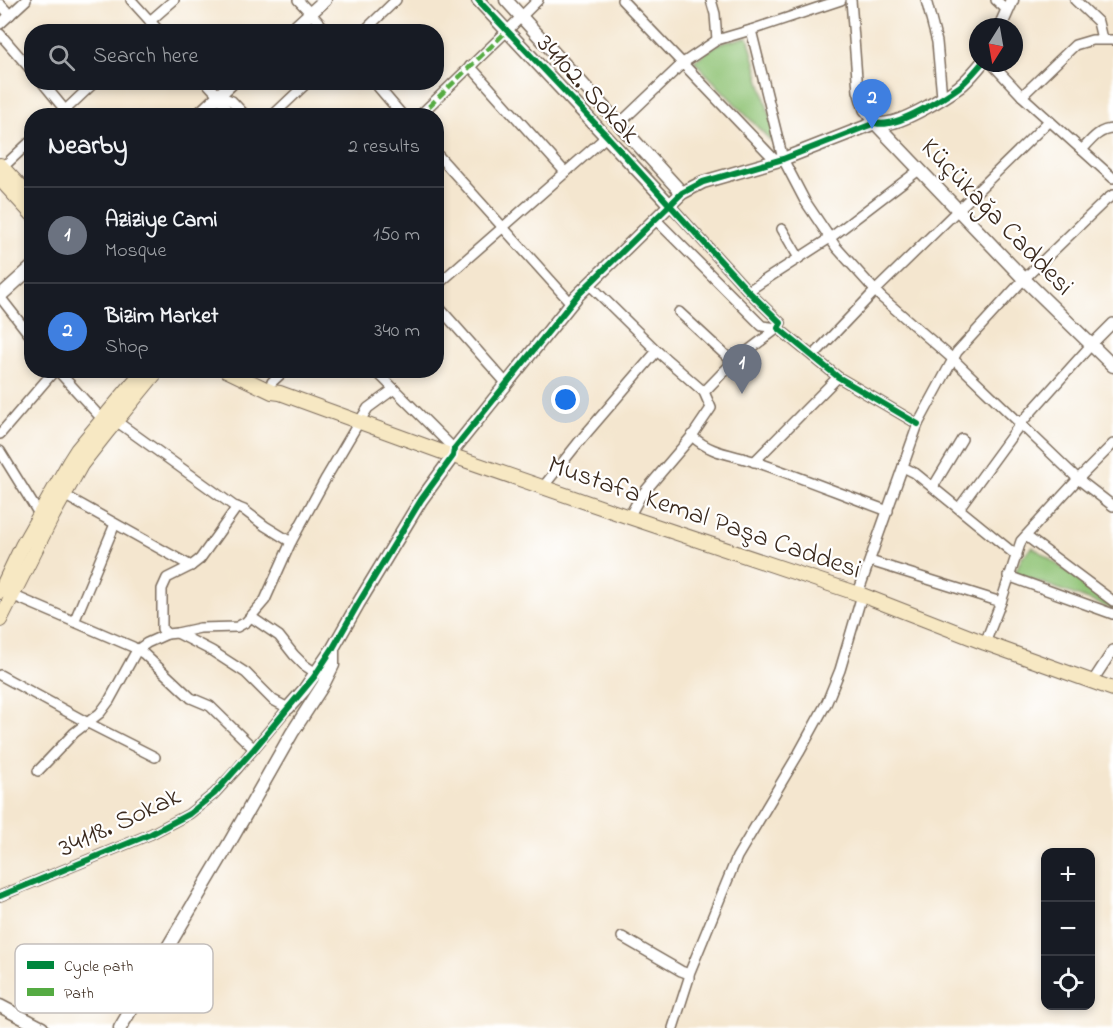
<!DOCTYPE html>
<html lang="en">
<head>
<meta charset="utf-8">
<style>
	:root { --surface:#171b24; --page:#20242c; --text:#f1f3f6; --muted:#9ea1a6; --line:#363941; --accent:#8c9099 }
	body { margin:0; font-family:"Indie Flower",sans-serif; background:var(--page); color:var(--text) }
	.controls { position:absolute; right:18px; bottom:18px; display:grid; overflow:hidden; border-radius:12px; box-shadow:0 3px 9px #0003 }
	.controls button { width:54px; height:54px; display:grid; place-items:center; padding:0; border:0; border-bottom:2px solid var(--line); background:var(--surface); color:var(--text); font:30px sans-serif }
	.compass { position:absolute; left:969px; top:18px; width:54px; height:54px; border-radius:50%; background:var(--surface); box-shadow:0 3px 9px #0003; rotate:191deg }
	.you { position:absolute; left:566px; top:400px; width:21px; height:21px; margin:-15px; border:4px solid #fff; border-radius:50%; background:#1a73e8; box-shadow:0 0 0 9px #1a73e833 }
	.badge { display:grid; place-items:center; width:39px; height:39px; border-radius:50%; background:var(--accent); color:#fff; font-size:20px; font-weight:700 }
	.pin { position:absolute; translate:-50% -50px; filter:drop-shadow(0 2px 3px #0008) }
	.pin::after { content:''; position:absolute; top:32px; width:21px; height:18px; background:inherit; clip-path:polygon(0 0,100% 0,50% 100%) }
	.list { margin:0; padding:0; list-style:none }
	h2 { display:flex; justify-content:space-between; align-items:center; height:78px; margin:0; padding:0 24px; font-size:26px }
	h2 small { font-size:20px; font-weight:400; color:var(--muted) }
	.list li { display:grid; grid-template-columns:39px 1fr auto; gap:18px; align-items:center; box-sizing:border-box; height:96px; padding:0 24px; border-top:2px solid var(--line) }
	.list b { display:block; font-size:22px; white-space:nowrap }
	.list p { margin:0; font-size:20px; white-space:nowrap; color:var(--muted) }
	.list em { font-size:20px; font-style:normal; color:var(--muted) }
	.icon { flex:none; width:33px; height:33px; fill:none; stroke:currentColor; stroke-width:2; stroke-linecap:round; stroke-linejoin:round }
	.map { position:relative; flex:none; width:1113px; height:1028px; overflow:hidden }
	.search { position:absolute; background:var(--surface); box-shadow:0 3px 9px #0003; left:24px; top:24px; width:420px; height:66px; display:flex; align-items:center; gap:15px; box-sizing:border-box; padding:0 21px; border-radius:24px; color:var(--muted); font-size:22px }
	.panel { position:absolute; background:var(--surface); box-shadow:0 3px 9px #0003; left:24px; top:108px; width:420px; height:270px; border-radius:24px }
	.map>svg:first-child { display:block }
	.green { fill:#8fc374; stroke:#657649; stroke-width:1.5 }
	.lines { fill:none; stroke-linecap:round; stroke-linejoin:round }
	.minor-casing { stroke:#7c6c5c; stroke-width:12 }
	.tertiary-casing { stroke:#7c6c5c; stroke-width:15 }
	.secondary-casing { stroke:#7c6c5c; stroke-width:16 }
	.minor { stroke:#fff; stroke-width:9 }
	.tertiary { stroke:#fff; stroke-width:12 }
	.secondary { stroke:#f7e8c3; stroke-width:14 }
	.quiet { stroke:#55ab43; stroke-width:4.5; stroke-dasharray:9 4.5; stroke-linecap:butt }
	.cycleway-casing { stroke:#fff; stroke-width:10 }
	.cycleway { stroke:#00873e; stroke-width:6 }
	.labels { text-anchor:middle; stroke-width:4.5; stroke-linejoin:round; paint-order:stroke }
	.street-label { font-size:27px; fill:#3b2a1e; stroke:#fff }
	.key { fill:#fff; stroke:#c4bfbc; stroke-width:1.5 }
	.key-label { font-size:16px; fill:#3b2a1e }
</style>
</head>
<body>
<div class="map">
<svg width="1113" height="1028" viewBox="0 0 1113 1028">
	<rect width="100%" height="100%" fill="#fff"/>
	<filter id="ink" filterUnits="userSpaceOnUse"><feTurbulence type="fractalNoise" baseFrequency=".0167" numOctaves="2"/><feDisplacementMap in="SourceGraphic" scale="12" xChannelSelector="R" yChannelSelector="G"/><feConvolveMatrix kernelMatrix="1 2 1 2 8 2 1 2 1" color-interpolation-filters="sRGB"/></filter>
	<filter id="wash" filterUnits="userSpaceOnUse"><feTurbulence type="fractalNoise" baseFrequency=".008" numOctaves="4" result="noise"/><feDisplacementMap in="SourceGraphic" scale="24" xChannelSelector="R" yChannelSelector="G"/><feGaussianBlur stdDeviation="1.35" result="paint"/><feColorMatrix in="noise" values="0 0 0 0 0 0 0 0 0 0 0 0 0 0 0 0 0 1.4 0 .05"/><feComposite in="paint" operator="in"/></filter>
	<g filter="url(#wash)">
		<rect width="100%" height="100%" fill="#f4e6cf"/>
		<g class="green">
			<path d="M748,37L776,139L771,141L694,61L718,44Z"/>
			<path d="M1033,547L1113,605V609L1015,573L1022,557Z"/>
		</g>
	</g>
	<g filter="url(#ink)">
		<g class="lines">
			<defs>
				<g id="minor">
					<path d="M131,0L160,32"/>
					<path d="M298,0L328,32"/>
					<path d="M622,0L776,161"/>
					<path d="M711,0L715,14L717,40"/>
					<path d="M851,0L858,91L864,110L875,123"/>
					<path d="M926,0L937,42L942,97"/>
					<path d="M996,0L1007,10"/>
					<path d="M1075,0L1098,22L1102,39"/>
					<path d="M0,4L10,15"/>
					<path d="M150,21L174,0"/>
					<path d="M0,24L26,0"/>
					<path d="M751,30L783,159L805,201L836,247L881,297L954,360L1078,479L1113,506"/>
					<path d="M363,32L396,0"/>
					<path d="M0,34L32,71"/>
					<path d="M991,63L1022,96L1113,178"/>
					<path d="M470,66L565,172"/>
					<path d="M42,82L65,110"/>
					<path d="M206,82L219,96"/>
					<path d="M374,82L403,116"/>
					<path d="M1022,96L1075,45L1092,40H1113"/>
					<path d="M59,116L95,82"/>
					<path d="M232,116L225,107L219,96L232,101L246,116"/>
					<path d="M272,116L308,82"/>
					<path d="M419,116L507,31L538,0"/>
					<path d="M619,124L683,63L717,40L751,30L841,0"/>
					<path d="M1082,150C1091,140 1099,129 1113,129"/>
					<path d="M436,153L571,303"/>
					<path d="M2,168L32,140"/>
					<path d="M670,205L748,291L781,323L778,328L838,377L918,424"/>
					<path d="M655,219L762,326L778,328"/>
					<path d="M782,229L799,258"/>
					<path d="M589,284L657,351L704,392L711,408L692,436C711,454 732,454 756,462C800,477 844,495 888,511"/>
					<path d="M436,286L607,136"/>
					<path d="M748,291L830,238L919,170"/>
					<path d="M0,297L32,338"/>
					<path d="M436,304L507,384"/>
					<path d="M679,312L733,362"/>
					<path d="M813,356L875,291L1049,121"/>
					<path d="M57,370L103,420"/>
					<path d="M375,370L454,449"/>
					<path d="M272,382L285,370"/>
					<path d="M704,392L733,362L778,328"/>
					<path d="M116,421L234,506L244,510L265,526L291,542"/>
					<path d="M0,434L55,370"/>
					<path d="M0,451L39,514"/>
					<path d="M754,462L838,377"/>
					<path d="M903,467L915,473L1017,556"/>
					<path d="M543,487L578,443L657,351"/>
					<path d="M933,487L962,439"/>
					<path d="M64,495L191,566L200,559L237,507"/>
					<path d="M959,508L1021,423L1092,344L1113,323"/>
					<path d="M629,517L640,497L692,436"/>
					<path d="M1026,536L1113,601"/>
					<path d="M870,561L1001,602"/>
					<path d="M191,566L167,578L162,589V629L167,634L177,633L200,628L237,627L246,622L265,600L291,542L326,478L359,422L368,408L394,389"/>
					<path d="M1008,576L1113,614"/>
					<path d="M858,593L918,424L957,352L1024,279L1106,200L1113,195"/>
					<path d="M12,595L133,647L144,654L191,698L210,706L254,749"/>
					<path d="M251,617L279,636L294,655L304,665L316,673"/>
					<path d="M74,622L115,524"/>
					<path d="M985,643L1001,602L1021,541L1078,479L1113,444"/>
					<path d="M0,675L88,723L155,757"/>
					<path d="M1092,682L1113,650"/>
					<path d="M38,771L74,733L100,713L109,701L137,650L147,643L167,634"/>
					<path d="M0,896L151,834L189,814L214,794L237,769L288,708L273,700L246,673L212,651L177,633"/>
					<path d="M622,937L681,971L689,974"/>
					<path d="M673,1028L689,978V974L737,857L799,753L827,702L840,670L862,595"/>
				</g>
				<g id="tertiary">
					<path d="M478,0L670,205"/>
					<path d="M506,0L682,193"/>
					<path d="M1000,27L1012,0"/>
					<path d="M290,32L325,0"/>
					<path d="M197,116L233,82"/>
					<path d="M875,123L1024,279L1113,366"/>
					<path d="M0,296L32,267"/>
					<path d="M288,708L304,690L333,648L358,604L421,500L453,456L454,449L577,296L682,193L703,182L783,159L875,123C879,124 884,124 889,123C907,120 944,98 959,87C968,80 975,71 982,63"/>
					<path d="M0,1006L42,1028"/>
					<path d="M120,1028L230,842L292,733L323,685L333,665V649"/>
				</g>
				<g id="secondary">
					<path d="M0,165L32,199"/>
					<path d="M0,179L32,214"/>
					<path d="M226,370L272,392L280,393L453,456L629,517L862,595L985,643L1113,689"/>
					<path d="M0,592L22,546L70,461L77,450L144,370"/>
					<path d="M0,620L53,515L81,465L107,432L158,370"/>
				</g>
			</defs>
			<use href="#minor" class="minor-casing"/>
			<use href="#tertiary" class="tertiary-casing"/>
			<use href="#secondary" class="secondary-casing"/>
			<use href="#minor" class="minor"/>
			<use href="#tertiary" class="tertiary"/>
			<use href="#secondary" class="secondary"/>
			<path class="quiet" d="M419,116L507,31"/>
			<defs>
				<g id="cycleway">
					<path d="M478,0L607,136L748,291L781,323L778,328L838,377L918,424"/>
					<path d="M0,896L151,834L189,814L214,794L254,749L314,677L333,648L358,604L421,500L453,456L454,449L577,296L682,193L703,182L783,159L875,123C879,124 884,124 889,123C907,120 944,98 959,87C968,80 975,71 982,63"/>
				</g>
			</defs>
			<use href="#cycleway" class="cycleway-casing"/>
			<use href="#cycleway" class="cycleway"/>
		</g>
	</g>
	<g class="labels">
		<g class="street-label">
			<text transform="translate(589 88) rotate(47)" y="9">34102. Sokak</text>
			<text transform="translate(998 216) rotate(46)" y="9">Küçükağa Caddesi</text>
			<text transform="translate(705 516) rotate(19)" y="9">Mustafa Kemal Paşa Caddesi</text>
			<text transform="translate(119 821) rotate(-25)" y="9">34118. Sokak</text>
		</g>
	</g>
	<rect x="15" y="944" width="198" height="69" rx="9" class="key"/>
	<rect x="27" y="961" width="27" height="8" fill="#00873e"/>
	<rect x="27" y="988" width="27" height="8" fill="#55ab43"/>
	<g class="key-label">
		<text x="64" y="971">Cycle path</text>
		<text x="64" y="998">Path</text>
	</g>
</svg>
<div class="controls">
<button>+</button>
<button>−</button>
<button><svg class="icon" aria-label="locate" viewBox="0 0 24 24"><circle cx="12" cy="12" r="6"/><path d="M12 2v4M12 18v4M2 12h4M18 12h4"/></svg></button>
</div>
<svg class="compass" viewBox="-18 -18 36 36"><path d="M0-13l5 13h-10z" fill="#e53935"/><path d="M0 13l5-13h-10z" fill="#9ea1a6"/></svg>
<div class="you"></div>
<div class="pin badge" style="left:742px;top:394px;background:#6b7280">1</div>
<div class="pin badge" style="left:872px;top:129px;background:#3f7fe0">2</div>
<div class="search"><svg class="icon" aria-label="search" viewBox="0 0 24 24"><circle cx="10" cy="10" r="6"/><path d="M15 15l6 6"/></svg>Search here</div>
<section class="panel">
<h2>Nearby<small>2 results</small></h2>
<ul class="list">
<li><span class="badge" style="background:#6b7280">1</span><div><b>Aziziye Cami</b><p>Mosque</p></div><em>150 m</em></li>
<li><span class="badge" style="background:#3f7fe0">2</span><div><b>Bizim Market</b><p>Shop</p></div><em>340 m</em></li>
</ul>
</section>
</div>
</body>
</html>
